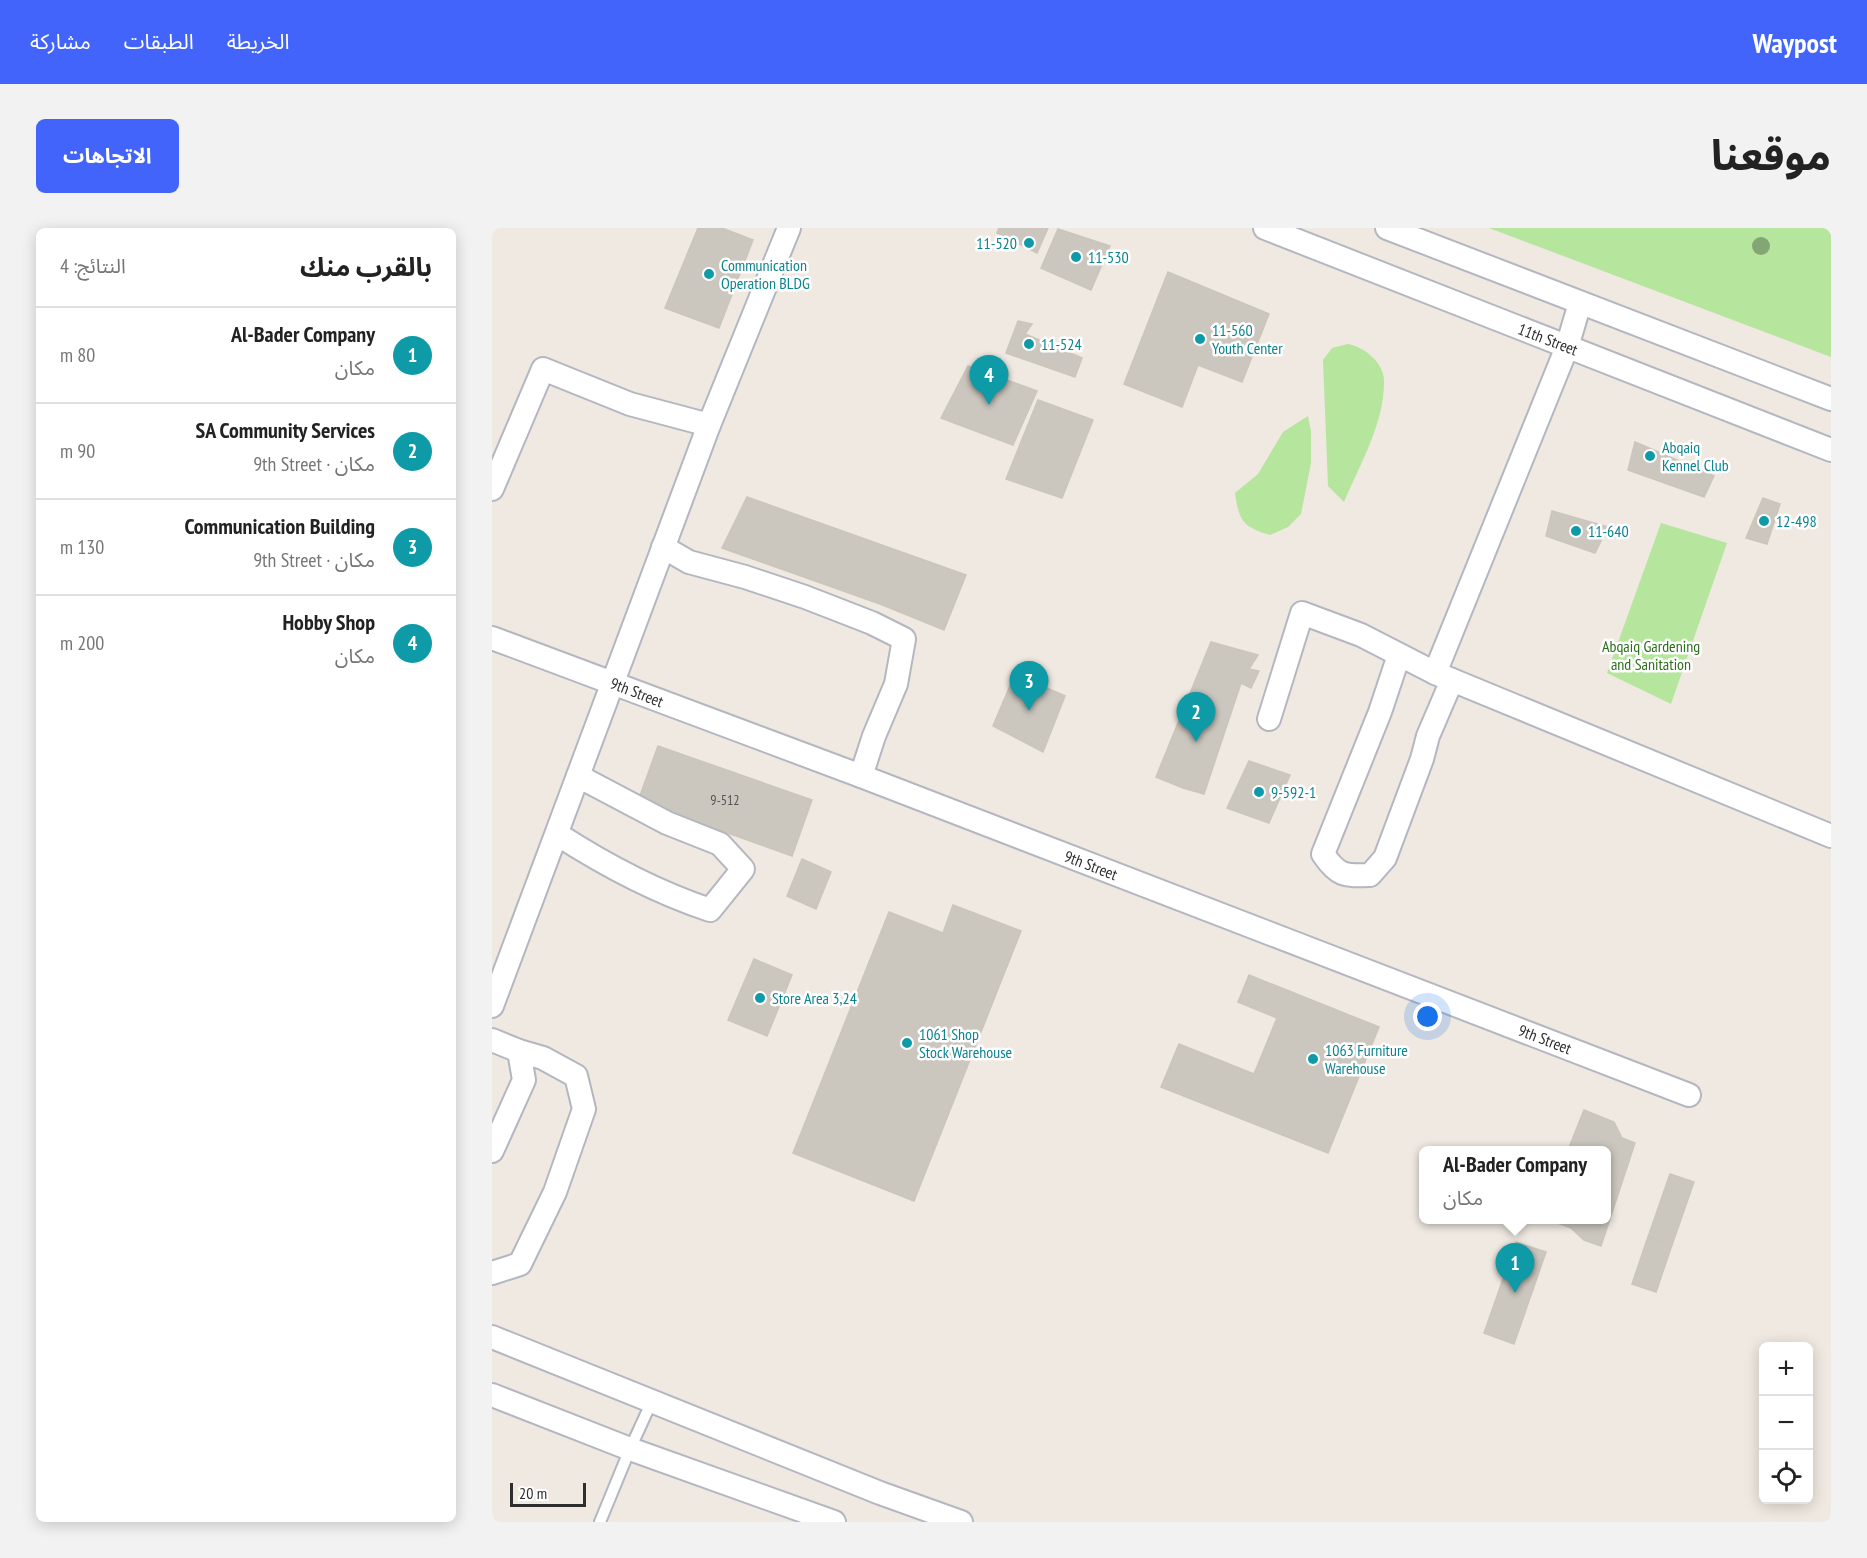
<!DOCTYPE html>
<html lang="ar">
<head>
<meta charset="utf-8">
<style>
	:root { --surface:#fff; --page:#f2f2f2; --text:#222; --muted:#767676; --line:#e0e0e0; --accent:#4264fb }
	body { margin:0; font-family:"PT Sans Narrow","Noto Sans Arabic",sans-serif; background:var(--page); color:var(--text); direction:rtl }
	.controls { position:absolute; right:18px; bottom:18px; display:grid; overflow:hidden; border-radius:9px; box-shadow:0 3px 15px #0003 }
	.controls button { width:54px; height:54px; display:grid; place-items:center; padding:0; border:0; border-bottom:2px solid var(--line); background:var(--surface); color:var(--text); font:30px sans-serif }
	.scale { position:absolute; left:18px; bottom:15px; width:76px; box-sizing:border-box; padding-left:6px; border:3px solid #2e2e2e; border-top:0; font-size:16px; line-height:21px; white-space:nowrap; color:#2e2e2e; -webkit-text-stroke:4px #fff; paint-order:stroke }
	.you { position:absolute; left:936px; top:789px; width:21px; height:21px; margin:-15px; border:4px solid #fff; border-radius:50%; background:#1a73e8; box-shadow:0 0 0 9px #1a73e833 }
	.badge { display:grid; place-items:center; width:39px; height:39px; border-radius:50%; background:var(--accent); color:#fff; font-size:20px; font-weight:700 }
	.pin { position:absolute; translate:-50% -50px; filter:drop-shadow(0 2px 3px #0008) }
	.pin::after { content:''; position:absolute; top:32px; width:21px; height:18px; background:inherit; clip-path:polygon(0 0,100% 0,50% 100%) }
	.popup { position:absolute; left:927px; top:918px; width:192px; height:78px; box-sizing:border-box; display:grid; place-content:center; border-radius:9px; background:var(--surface); filter:drop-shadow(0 2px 4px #0005); font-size:20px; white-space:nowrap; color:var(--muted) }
	.popup b { font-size:22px; color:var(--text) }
	.popup::after { content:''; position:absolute; left:50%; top:100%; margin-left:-12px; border:12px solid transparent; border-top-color:var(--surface) }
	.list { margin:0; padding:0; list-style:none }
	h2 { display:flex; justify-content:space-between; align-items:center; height:78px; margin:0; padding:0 24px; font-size:26px }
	h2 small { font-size:20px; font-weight:400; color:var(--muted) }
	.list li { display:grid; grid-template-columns:39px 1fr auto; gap:18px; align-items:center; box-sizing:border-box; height:96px; padding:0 24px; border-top:2px solid var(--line) }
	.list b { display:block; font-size:22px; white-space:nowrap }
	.list p { margin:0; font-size:20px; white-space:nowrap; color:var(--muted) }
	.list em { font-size:20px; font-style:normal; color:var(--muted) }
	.icon { flex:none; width:33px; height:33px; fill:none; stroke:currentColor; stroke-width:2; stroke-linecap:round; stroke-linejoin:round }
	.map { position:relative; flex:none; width:1339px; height:1294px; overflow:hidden; direction:ltr; border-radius:9px }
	header { display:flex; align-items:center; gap:36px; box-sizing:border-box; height:84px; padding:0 30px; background:var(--accent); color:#fff }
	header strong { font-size:28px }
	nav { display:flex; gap:33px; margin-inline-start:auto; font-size:21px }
	.intro { display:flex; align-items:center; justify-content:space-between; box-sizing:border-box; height:144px; padding:0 36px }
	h1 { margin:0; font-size:42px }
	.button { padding:15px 27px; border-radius:9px; background:var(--accent); color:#fff; font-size:21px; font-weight:700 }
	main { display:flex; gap:36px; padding:0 36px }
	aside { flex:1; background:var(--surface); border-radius:9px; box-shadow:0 3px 15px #0003 }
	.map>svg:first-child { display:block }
	.green { fill:#b6e59e }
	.building { fill:#cbc7bf; stroke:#cbc5ba; stroke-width:1.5 }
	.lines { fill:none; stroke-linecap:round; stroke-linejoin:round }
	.service-casing { stroke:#b4b7c1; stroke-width:14 }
	.minor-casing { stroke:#b4b7c1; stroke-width:26 }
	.service { stroke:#fff; stroke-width:10 }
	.minor { stroke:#fff; stroke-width:22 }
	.tree { fill:#84a574 }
	.culture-dot { fill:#0f9aa8; stroke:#fff; stroke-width:2 }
	.labels { text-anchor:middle; stroke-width:5; stroke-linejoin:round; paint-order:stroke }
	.number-label { font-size:14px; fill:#555452 }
	.culture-label { font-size:16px; fill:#0d838f; stroke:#fff; text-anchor:start }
	.street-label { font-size:16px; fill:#2e2e2e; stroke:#fff }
	.park-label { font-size:16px; fill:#2c6e1b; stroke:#fff }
</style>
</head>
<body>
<header>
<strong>Waypost</strong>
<nav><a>الخريطة</a><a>الطبقات</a><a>مشاركة</a></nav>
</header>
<div class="intro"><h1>موقعنا</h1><a class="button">الاتجاهات</a></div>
<main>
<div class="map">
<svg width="1339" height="1294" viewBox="0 0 1339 1294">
	<rect width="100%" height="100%" fill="#efe9e1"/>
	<g class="green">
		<path d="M997,0H1339V129Z"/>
		<path d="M856,116C873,119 893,136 892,154C892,196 868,236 852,274L836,258L831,132L840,120Z"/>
		<path d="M816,188L819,203V235L809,286L796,299L778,307C751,299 747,293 743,265L766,246L791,204Z"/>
		<path d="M1169,295L1235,315L1179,476L1115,445Z"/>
	</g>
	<g class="building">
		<path d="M206,0H230L261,12L227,100L173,80Z"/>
		<path d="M507,0H556L545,25L505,5Z"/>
		<path d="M566,1L618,18L599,62L549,40Z"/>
		<path d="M676,44L777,86L750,154L706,137L690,179L632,156Z"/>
		<path d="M526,93L540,96L533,106L590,130L583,149L514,125Z"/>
		<path d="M476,138L545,163L521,217L449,190Z"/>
		<path d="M546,172L601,192L570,270L514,251Z"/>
		<path d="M1143,214L1222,248L1212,269L1136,242Z"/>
		<path d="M255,269L474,347L452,402L388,376L230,320Z"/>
		<path d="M1271,270L1288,276L1275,316L1254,310Z"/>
		<path d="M1060,283L1116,299L1103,325L1054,308Z"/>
		<path d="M719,414L766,427L757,441L767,443L759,460L749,455L712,566L691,560L664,549Z"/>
		<path d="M523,446L573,468L551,524L501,498Z"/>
		<path d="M166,518L320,572L300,628L146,573Z"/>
		<path d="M757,533L798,547L777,595L735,580Z"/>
		<path d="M310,631L339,644L324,681L295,668Z"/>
		<path d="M461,677L529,703L422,973L301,925L397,684L451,705Z"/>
		<path d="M262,731L300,747L275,808L236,792Z"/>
		<path d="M757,747L887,799L836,925L669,859L687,816L762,846L785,790L746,774Z"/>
		<path d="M1092,882L1122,894L1130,910L1143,915L1109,1018L1092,1012L1079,1000L1058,992H1114V922H1076Z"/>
		<path d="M1178,946L1202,954L1180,1017L1156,1009Z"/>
		<path d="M1156,1009L1180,1017L1164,1064L1140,1056Z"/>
		<path d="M1024,1014L1054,1024L1022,1116L992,1105Z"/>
	</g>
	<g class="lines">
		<defs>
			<path id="service" d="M108,1294L138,1221L160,1173"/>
			<g id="minor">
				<path d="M773,0L1339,222"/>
				<path d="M895,0L1339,171"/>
				<path d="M1088,75L1075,119L943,445L1339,608"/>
				<path d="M0,261L51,141L138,176L217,197"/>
				<path d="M171,319L197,334L253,349L313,369L380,395L412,411L404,456L382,508L369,548"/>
				<path d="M0,410L369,548L1197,867"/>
				<path d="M907,427L888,484L831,626C846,648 852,648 878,647L893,630L930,531L936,508L960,452"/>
				<path d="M777,491L810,385L869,407L943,445"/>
				<path d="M65,606C113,637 164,664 218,682L251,641L228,616L175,595L86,548"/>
				<path d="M0,778L217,197L297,0"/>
				<path d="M0,812L27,823L51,830L84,848L92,881L63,964L28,1036L0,1045"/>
				<path d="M0,923L32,852L27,823"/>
				<path d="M0,1109L388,1265L469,1294"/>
				<path d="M0,1167L138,1221L342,1294"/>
			</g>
		</defs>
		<use href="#service" class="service-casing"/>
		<use href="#minor" class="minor-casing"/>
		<use href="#service" class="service"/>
		<use href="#minor" class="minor"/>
	</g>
	<circle class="tree" cx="1269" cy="18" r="9"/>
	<g class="culture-dot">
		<circle cx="537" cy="15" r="6"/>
		<circle cx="584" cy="29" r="6"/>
		<circle cx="217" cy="46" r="6"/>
		<circle cx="708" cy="111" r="6"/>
		<circle cx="537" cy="116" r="6"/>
		<circle cx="1158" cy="228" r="6"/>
		<circle cx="1272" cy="293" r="6"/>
		<circle cx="1084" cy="303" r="6"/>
		<circle cx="767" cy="564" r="6"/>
		<circle cx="268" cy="770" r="6"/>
		<circle cx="415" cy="815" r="6"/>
		<circle cx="821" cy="831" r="6"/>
	</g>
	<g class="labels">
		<g class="number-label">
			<text x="233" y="577">9-512</text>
		</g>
		<g class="culture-label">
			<text x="525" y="21" text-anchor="end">11-520</text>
			<text x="596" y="35">11-530</text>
			<text x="229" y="43">Communication<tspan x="229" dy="18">Operation BLDG</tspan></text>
			<text x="720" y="108">11-560<tspan x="720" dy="18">Youth Center</tspan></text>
			<text x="549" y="122">11-524</text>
			<text x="1170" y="225">Abqaiq<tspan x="1170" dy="18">Kennel Club</tspan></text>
			<text x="1284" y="299">12-498</text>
			<text x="1096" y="309">11-640</text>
			<text x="779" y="570">9-592-1</text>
			<text x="280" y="776">Store Area 3,24</text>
			<text x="427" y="812">1061 Shop<tspan x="427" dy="18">Stock Warehouse</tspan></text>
			<text x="833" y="828">1063 Furniture<tspan x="833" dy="18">Warehouse</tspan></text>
		</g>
		<g class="street-label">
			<text transform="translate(1056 111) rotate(21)" y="6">11th Street</text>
			<text transform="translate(145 464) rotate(21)" y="6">9th Street</text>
			<text transform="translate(599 637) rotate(21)" y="6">9th Street</text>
			<text transform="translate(1053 811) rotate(21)" y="6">9th Street</text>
		</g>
		<g class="park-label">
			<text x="1159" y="424">Abqaiq Gardening<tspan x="1159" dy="18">and Sanitation</tspan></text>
		</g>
	</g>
</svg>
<div class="controls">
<button>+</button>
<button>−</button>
<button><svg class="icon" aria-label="locate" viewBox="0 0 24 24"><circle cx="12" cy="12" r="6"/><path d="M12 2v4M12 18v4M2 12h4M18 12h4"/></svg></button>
</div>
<div class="scale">20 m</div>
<div class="you"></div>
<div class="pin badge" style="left:1023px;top:1065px;background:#0f9aa8">1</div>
<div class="popup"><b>Al-Bader Company</b>مكان</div>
<div class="pin badge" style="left:704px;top:514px;background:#0f9aa8">2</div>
<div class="pin badge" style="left:537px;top:483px;background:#0f9aa8">3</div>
<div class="pin badge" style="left:497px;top:177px;background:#0f9aa8">4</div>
</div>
<aside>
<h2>بالقرب منك<small>النتائج: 4</small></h2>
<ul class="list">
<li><span class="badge" style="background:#0f9aa8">1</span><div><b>Al-Bader Company</b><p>مكان</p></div><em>80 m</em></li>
<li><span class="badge" style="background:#0f9aa8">2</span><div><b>SA Community Services</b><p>مكان · 9th Street</p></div><em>90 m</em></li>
<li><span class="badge" style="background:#0f9aa8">3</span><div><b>Communication Building</b><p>مكان · 9th Street</p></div><em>130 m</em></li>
<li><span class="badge" style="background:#0f9aa8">4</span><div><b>Hobby Shop</b><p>مكان</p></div><em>200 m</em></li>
</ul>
</aside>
</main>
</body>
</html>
